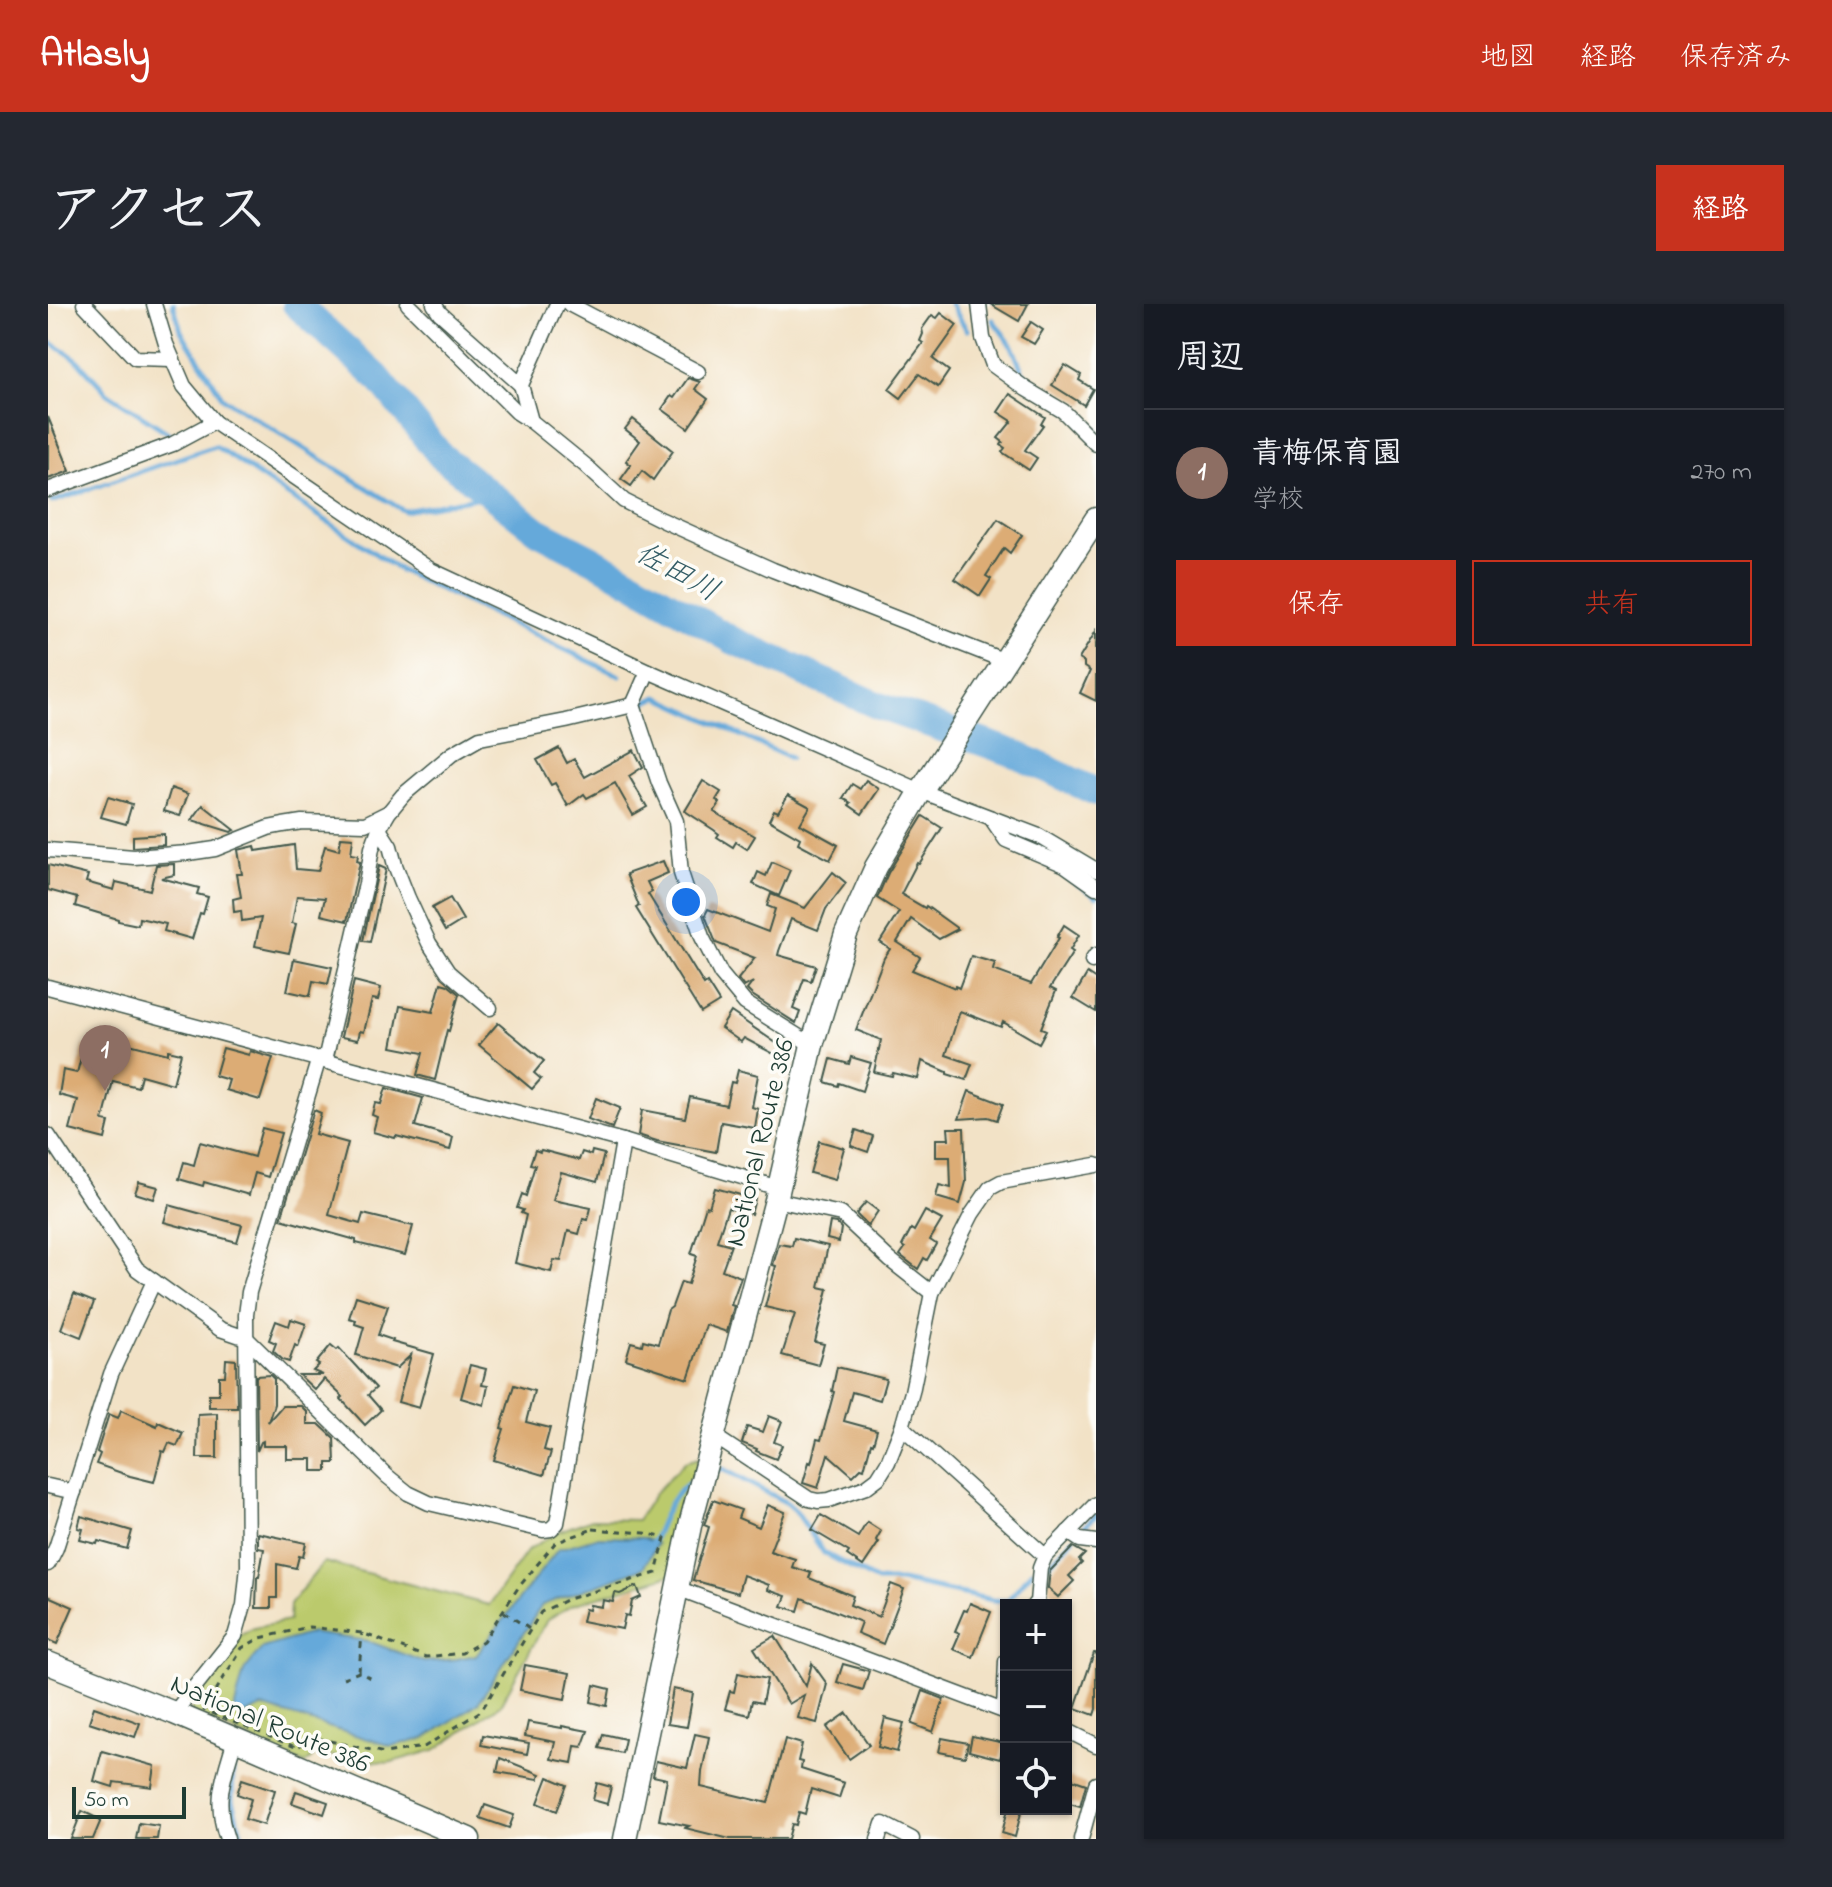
<!DOCTYPE html>
<html lang="ja">
<head>
<meta charset="utf-8">
<style>
	:root { --surface:#171b24; --page:#242831; --text:#f1f3f6; --muted:#9ea1a6; --line:#363941; --accent:#c8321e }
	body { margin:0; font-family:"Indie Flower","Klee One",sans-serif; background:var(--page); color:var(--text) }
	.controls { position:absolute; right:24px; bottom:24px; display:grid; overflow:hidden; border-radius:0px; box-shadow:0 2px 6px #0004 }
	.controls button { width:72px; height:72px; display:grid; place-items:center; padding:0; border:0; border-bottom:2px solid var(--line); background:var(--surface); color:var(--text); font:40px sans-serif }
	.scale { position:absolute; left:24px; bottom:20px; width:114px; box-sizing:border-box; padding-left:8px; border:4px solid #1f3d34; border-top:0; font-size:22px; line-height:28px; white-space:nowrap; color:#1f3d34; -webkit-text-stroke:6px #fdfcf7; paint-order:stroke }
	.you { position:absolute; left:638px; top:598px; width:28px; height:28px; margin:-20px; border:6px solid #fff; border-radius:50%; background:#1a73e8; box-shadow:0 0 0 12px #1a73e833 }
	.badge { display:grid; place-items:center; width:52px; height:52px; border-radius:50%; background:var(--accent); color:#fff; font-size:26px; font-weight:700 }
	.pin { position:absolute; translate:-50% -66px; filter:drop-shadow(0 2px 4px #0008) }
	.pin::after { content:''; position:absolute; top:42px; width:28px; height:24px; background:inherit; clip-path:polygon(0 0,100% 0,50% 100%) }
	.list { margin:0; padding:0; list-style:none }
	h2 { display:flex; justify-content:space-between; align-items:center; height:104px; margin:0; padding:0 32px; font-size:34px }
	h2 small { font-size:26px; font-weight:400; color:var(--muted) }
	.list li { display:grid; grid-template-columns:52px 1fr auto; gap:24px; align-items:center; box-sizing:border-box; height:128px; padding:0 32px; border-top:2px solid var(--line) }
	.list b { display:block; font-size:30px; white-space:nowrap }
	.list p { margin:0; font-size:26px; white-space:nowrap; color:var(--muted) }
	.list em { font-size:26px; font-style:normal; color:var(--muted) }
	.actions { display:flex; gap:16px; padding:24px 32px }
	.actions a { flex:1; padding:18px 0; border:2px solid var(--accent); border-radius:0px; text-align:center; font-size:28px; color:var(--accent) }
	.actions .main { background:var(--accent); color:#fff }
	.icon { flex:none; width:44px; height:44px; fill:none; stroke:currentColor; stroke-width:2; stroke-linecap:round; stroke-linejoin:round }
	.map { position:relative; flex:none; width:1048px; height:1535px; overflow:hidden; border-radius:0px }
	header { display:flex; align-items:center; gap:48px; box-sizing:border-box; height:112px; padding:0 40px; background:var(--accent); color:#fff }
	header strong { font-size:38px }
	nav { display:flex; gap:44px; margin-inline-start:auto; font-size:28px }
	.intro { display:flex; align-items:center; justify-content:space-between; box-sizing:border-box; height:192px; padding:0 48px }
	h1 { margin:0; font-size:56px }
	.button { padding:20px 36px; border-radius:0px; background:var(--accent); color:#fff; font-size:28px; font-weight:700 }
	main { display:flex; gap:48px; padding:0 48px }
	aside { flex:1; background:var(--surface); border-radius:0px; box-shadow:0 2px 6px #0004 }
	.map>svg:first-child { display:block }
	.green { fill:#bbca6c; stroke:#6d8450; stroke-width:2 }
	.water { fill:#65a9da; stroke:#427387; stroke-width:2 }
	.lines { fill:none; stroke-linecap:round; stroke-linejoin:round }
	.stream { stroke:#65a9da; stroke-width:5 }
	.river { stroke:#65a9da; stroke-width:28 }
	.building { fill:#dcac74 }
	.minor-casing { stroke:#3f564a; stroke-width:17 }
	.highway-casing { stroke:#3f564a; stroke-width:25 }
	.path { stroke:#3f564a; stroke-width:3; stroke-dasharray:6 6; stroke-linecap:butt }
	.minor { stroke:#fff; stroke-width:14 }
	.highway { stroke:#fff; stroke-width:22 }
	.labels { text-anchor:middle; stroke-width:7; stroke-linejoin:round; paint-order:stroke }
	.street-label { font-size:28px; fill:#1f3d34; stroke:#fdfcf7 }
	.water-label { font-size:30px; font-style:italic; fill:#345d66; stroke:#fdfcf7 }
</style>
</head>
<body>
<header>
<strong>Atlasly</strong>
<nav><a>地図</a><a>経路</a><a>保存済み</a></nav>
</header>
<div class="intro"><h1>アクセス</h1><a class="button">経路</a></div>
<main>
<div class="map">
<svg width="1048" height="1535" viewBox="0 0 1048 1535">
	<rect width="100%" height="100%" fill="#fdfcf7"/>
	<filter id="ink" filterUnits="userSpaceOnUse"><feTurbulence type="fractalNoise" baseFrequency=".0125" numOctaves="2"/><feDisplacementMap in="SourceGraphic" scale="16" xChannelSelector="R" yChannelSelector="G"/><feConvolveMatrix kernelMatrix="1 2 1 2 8 2 1 2 1" color-interpolation-filters="sRGB"/></filter>
	<filter id="wash" filterUnits="userSpaceOnUse"><feTurbulence type="fractalNoise" baseFrequency=".006" numOctaves="4" result="noise"/><feDisplacementMap in="SourceGraphic" scale="32" xChannelSelector="R" yChannelSelector="G"/><feGaussianBlur stdDeviation="1.8" result="paint"/><feColorMatrix in="noise" values="0 0 0 0 0 0 0 0 0 0 0 0 0 0 0 0 0 1.4 0 .05"/><feComposite in="paint" operator="in"/></filter>
	<g filter="url(#wash)">
		<rect width="100%" height="100%" fill="#f2e2c6"/>
		<path class="green" d="M651,1154L626,1270L524,1301L499,1316L452,1401L387,1446L340,1459L268,1450L257,1460L142,1408L191,1332L206,1324L241,1317L242,1300L276,1258L441,1301L480,1246L509,1228L544,1215L589,1216L608,1188L637,1158Z"/>
		<path class="water" d="M551,1233L596,1234L609,1240L595,1264L494,1301L430,1399L376,1435L343,1442L214,1403L199,1410H185L196,1367L214,1344L263,1329L320,1337L376,1358L409,1355L428,1351L510,1245Z"/>
		<g class="lines">
			<g class="stream">
				<path d="M125,0L133,27L175,94L356,207L444,191"/>
				<path d="M903,0L919,26"/>
				<path d="M945,16L964,42L975,69L1030,108L1048,127"/>
				<path d="M0,37L27,54L59,89L125,132"/>
				<path d="M4,198L167,142L350,265L572,372"/>
				<path d="M592,401L610,393L742,454"/>
				<path d="M1000,561L1048,592"/>
				<path d="M662,1171L675,1165L739,1199L748,1207L776,1249L829,1277H853L945,1296L959,1297L984,1267"/>
				<path d="M1037,1222L1048,1211"/>
				<path d="M600,1243L605,1237C615,1215 622,1189 645,1177"/>
				<path d="M1001,1260L1025,1235"/>
				<path d="M185,1462L184,1497L195,1535"/>
			</g>
			<path class="river" d="M248,0L329,73L393,152L490,227L544,255L684,336L831,402L965,449L1048,488"/>
		</g>
		<g id="blocks">
			<g class="building">
				<path d="M942,0H980L971,17Z"/>
				<path d="M893,9L909,21L885,55L901,67L890,83L871,70L853,94L841,85L875,39L872,37L875,30L874,25L884,11L889,14Z"/>
				<path d="M983,18L995,26L986,40L973,33Z"/>
				<path d="M1017,61L1033,71L1031,76L1045,85L1036,101L1004,81Z"/>
				<path d="M640,74L652,78L647,85L660,95L640,124L614,105L623,92L626,94Z"/>
				<path d="M962,90L997,113L993,120L995,121L977,146L989,154L981,166L954,148L957,144L953,141L955,138L950,134L964,117L950,108Z"/>
				<path d="M0,113L22,167L0,175Z"/>
				<path d="M585,115L625,147L605,176L594,167L583,182L573,175L583,161L578,157L592,137L577,125Z"/>
				<path d="M950,215L974,231L962,249L956,244L938,272L943,275L932,292L907,275Z"/>
				<path d="M1048,327V397L1032,389L1042,367L1036,363V358L1031,355Z"/>
				<path d="M511,444L519,459L526,455L537,473L586,446L595,463L581,472L599,503L585,511L567,479L539,494L536,490L520,502L507,479L503,481L489,456Z"/>
				<path d="M818,476L831,485L814,510L801,501L803,499L795,494L804,480L812,485Z"/>
				<path d="M655,477L673,488L668,496L672,499L666,508L707,532L699,545L688,538L685,543L669,533L671,530L666,526L637,507Z"/>
				<path d="M123,484L140,490L132,512L116,507Z"/>
				<path d="M740,491L762,503L752,520L790,541L782,556L750,539L752,534L721,516L726,506L730,508Z"/>
				<path d="M60,493L84,500L78,520L53,513Z"/>
				<path d="M155,501L187,526L183,528L144,516Z"/>
				<path d="M875,512L894,524L871,560L869,559L853,590L877,604L878,602L910,625L891,635L863,615L849,638L872,653L864,666L907,684V682L911,684L923,652L947,659L945,666L983,680L1011,634L1009,633L1016,621L1031,631L1022,646L1025,648L1002,684L1008,687L993,724L998,726L991,739L955,718L953,723L912,707L898,751L924,760L918,776L899,770V768L874,757L870,775L845,769L844,772L826,768L833,736L808,726L836,654L842,645L832,638L851,608L829,594L840,569Z"/>
				<path d="M116,530V541L85,543V532Z"/>
				<path d="M293,533L305,534L303,550L310,551L309,557L312,558L299,617L273,611L277,594L249,592L244,619L248,620L241,649L207,642L213,614L194,617L193,607L186,608L185,595L193,593L189,570H194L190,546L207,542L208,547L246,541L248,565L270,567L277,542L291,546Z"/>
				<path d="M615,557L620,569L599,578L604,588L600,590L656,681L659,679L671,698L653,709L588,604L591,602L578,570Z"/>
				<path d="M724,558L742,566L731,592L705,580L710,568L718,572Z"/>
				<path d="M126,560V571L113,574L151,584L149,590L160,593L155,610L152,609L144,635L116,627L118,620L91,614L90,621L70,617V615L27,602L29,594L0,586V561L40,571L38,578L66,586L68,578L102,586L108,561Z"/>
				<path d="M331,562L338,565L322,638L315,637Z"/>
				<path d="M785,568L798,579L778,605L770,626L743,615L731,647L730,651L768,662L763,677L756,675L745,705L752,708L748,719L704,691L699,686L705,678L696,683L690,675L707,654L668,639L657,611L660,605L720,628L727,605L719,602L723,590L757,604Z"/>
				<path d="M402,594L415,616L397,627L384,604Z"/>
				<path d="M246,655L284,663L280,680L265,677L262,692L239,687Z"/>
				<path d="M1039,670L1048,676V708L1025,694Z"/>
				<path d="M306,677L333,684L330,696L324,695L316,728L312,727L310,736L293,733Z"/>
				<path d="M393,679L400,681L411,690L401,727L399,726L387,776L369,771L375,749L344,743L352,702L385,708Z"/>
				<path d="M683,708L744,750L739,757L696,734L693,738L673,724Z"/>
				<path d="M450,719L496,757L486,769L493,775L484,785L431,741Z"/>
				<path d="M46,731L120,750V746L133,749L125,780L93,771L90,783L65,777L55,817L61,818L57,835L22,826L30,796L11,791L15,766L29,769L36,742L43,744Z"/>
				<path d="M175,744L201,751L202,747L225,754L212,796L178,786L181,776L167,772Z"/>
				<path d="M803,753L823,759L814,787L791,779L790,782L777,778L783,755L801,760Z"/>
				<path d="M690,766L710,771L704,803L710,805L707,824L673,818L668,848L609,837L590,831L594,806L637,814L642,793L678,801L683,778L687,779Z"/>
				<path d="M338,784L375,794L367,822L405,833L402,846L348,832L347,834L325,828L329,813L324,811L327,799L333,800Z"/>
				<path d="M921,787L955,800L949,816L940,813L911,815Z"/>
				<path d="M548,794L572,804L564,824L540,815Z"/>
				<path d="M266,806L273,809L267,830L300,839L281,911L312,920L315,910L365,922L357,951L308,939V936L233,915Z"/>
				<path d="M214,824L233,829L220,873L207,869L201,891L156,878L155,882L131,875L136,858L146,861L152,838L206,853Z"/>
				<path d="M900,824H916L918,878L912,900L888,893L891,881L903,884L902,853H888V835H901Z"/>
				<path d="M808,826L825,832L820,848L803,842Z"/>
				<path d="M771,837L796,844L787,876L762,869Z"/>
				<path d="M487,846L492,848L493,846L531,856L534,848L543,851L544,847L556,850L549,878L513,868L505,896L543,904L540,916L535,915L531,930L520,927L513,957L506,956L503,968L467,959L478,911L473,909L475,906L469,904L474,890L478,892L487,861L482,860Z"/>
				<path d="M91,878L110,883L106,895L87,889Z"/>
				<path d="M667,884L707,895L703,910L680,904L669,937L683,941L674,966L693,973L683,1001L686,1002L679,1028L658,1021L640,1075L578,1055L583,1038L594,1041L595,1036L610,1040L620,1006L624,1003L633,978L640,980L649,952L643,950L658,902L661,903Z"/>
				<path d="M818,898L830,907L820,922L808,910Z"/>
				<path d="M121,901L194,921L189,938L116,918Z"/>
				<path d="M877,907L894,916L882,936L888,940L879,956L876,954L870,965L852,951L857,944L854,942L863,925L866,927Z"/>
				<path d="M782,918L788,919L793,924L791,938L779,935Z"/>
				<path d="M746,934L780,942L771,983L780,985L767,1038L776,1040L770,1061L734,1051L747,1010L717,1003L728,962L725,961L731,940L744,942Z"/>
				<path d="M26,990L46,998L33,1033L13,1025Z"/>
				<path d="M308,992L340,1002L330,1031L345,1036L344,1038L386,1050L371,1104L350,1098L363,1051L349,1064L308,1051L316,1023L307,1020L308,1016L301,1014Z"/>
				<path d="M243,1015L258,1020L250,1043L247,1041L241,1058L235,1056L225,1047L228,1039L221,1036L228,1017L241,1022Z"/>
				<path d="M283,1041L289,1046L291,1044L328,1084L320,1091L333,1106L317,1121L293,1095L295,1093L276,1075L267,1086L251,1071H275L265,1067L271,1061L268,1059Z"/>
				<path d="M178,1055L188,1056L189,1103H161V1090H171V1072H177Z"/>
				<path d="M422,1061L438,1065L434,1081L440,1082L436,1101L413,1094Z"/>
				<path d="M789,1063L838,1075L832,1096L804,1088L796,1117L829,1126L825,1140L823,1139L816,1165L813,1164L805,1172L780,1150L770,1184L755,1179L761,1158L763,1159L769,1135L773,1136L786,1088L784,1087Z"/>
				<path d="M222,1071L226,1075V1100L220,1118L234,1102H253L259,1108V1120H271L286,1134L287,1159H279V1167H264V1155H239V1142H215V1137L213,1138L209,1147L208,1072Z"/>
				<path d="M466,1081L486,1087L478,1118L502,1124L496,1146L503,1148L496,1171L446,1156L456,1125L453,1124Z"/>
				<path d="M73,1106L109,1122L110,1118L135,1129L129,1142L121,1139L117,1148L114,1147L106,1178L82,1172L48,1160L52,1150L49,1148L61,1110L70,1114Z"/>
				<path d="M169,1109V1154H149L150,1110Z"/>
				<path d="M721,1112L734,1117L726,1138L734,1141L728,1155L708,1147L709,1145L694,1139L699,1123L715,1128Z"/>
				<path d="M665,1196L693,1206L690,1214L711,1223L720,1201L737,1208L722,1247L747,1255L744,1263L763,1269L761,1274L805,1292L802,1301L831,1313L843,1280L856,1285L835,1340L809,1329L813,1318L754,1294L750,1307L734,1302L738,1292L720,1286L721,1281L695,1271L690,1289L645,1276L661,1223L656,1221Z"/>
				<path d="M773,1211L810,1233L819,1218L833,1227L828,1236L831,1238L815,1262L799,1251L801,1248L764,1226Z"/>
				<path d="M33,1212L84,1227L79,1245L50,1237L49,1240L32,1236L35,1225L30,1224Z"/>
				<path d="M210,1229L258,1239L255,1253L251,1252L248,1264L229,1260V1294H223V1304H208L209,1273H211L216,1245L210,1244Z"/>
				<path d="M1025,1243L1037,1250L1031,1256L1034,1259L1021,1272L1026,1277L1010,1293L1000,1284L1002,1267Z"/>
				<path d="M589,1282L593,1293L584,1297L581,1312L577,1311L574,1325L534,1317L537,1305L541,1306L542,1301L554,1303L555,1296L565,1298L567,1289L572,1290Z"/>
				<path d="M0,1292L25,1303L9,1340L0,1336Z"/>
				<path d="M922,1299L943,1308L925,1353L905,1345L912,1329L907,1327L916,1306L919,1307Z"/>
				<path d="M727,1332L758,1382L764,1359L779,1380L769,1419L750,1414L756,1391L741,1400L706,1344Z"/>
				<path d="M1046,1349H1048V1405L1046,1411L1027,1404Z"/>
				<path d="M795,1360L821,1367L815,1386L789,1378Z"/>
				<path d="M477,1361L522,1369L517,1395L472,1386Z"/>
				<path d="M690,1369L719,1375L714,1399L704,1397L701,1411L677,1405L682,1387L686,1388Z"/>
				<path d="M546,1381L562,1385L559,1402L543,1398Z"/>
				<path d="M625,1385L645,1389L639,1423L619,1420Z"/>
				<path d="M875,1387L896,1395L885,1428L864,1420Z"/>
				<path d="M46,1403L92,1419L87,1433L41,1418Z"/>
				<path d="M799,1409L821,1441L801,1455L779,1423Z"/>
				<path d="M837,1414L856,1419L849,1448L830,1443Z"/>
				<path d="M480,1418L514,1424V1422L540,1427L534,1443L527,1442L524,1459L503,1455L507,1438L477,1432Z"/>
				<path d="M555,1430L577,1435L574,1449L551,1444Z"/>
				<path d="M647,1430L661,1433L654,1468L653,1483L720,1499L737,1435L754,1440L750,1457L754,1458L753,1465L796,1479L791,1494L763,1485L757,1510L751,1508L748,1521L744,1520L740,1535H682L637,1524L641,1522L611,1516L619,1475L605,1472L608,1457L639,1464Z"/>
				<path d="M435,1431L481,1439L479,1450L433,1441Z"/>
				<path d="M924,1432L956,1439L952,1455L921,1447Z"/>
				<path d="M894,1434L920,1439L917,1453L891,1448Z"/>
				<path d="M54,1447L107,1462L104,1483L66,1478L65,1483L46,1477Z"/>
				<path d="M452,1454L492,1470L490,1475L449,1468Z"/>
				<path d="M500,1473L519,1481L509,1507L490,1499Z"/>
				<path d="M1021,1474L1038,1480L1032,1502L1018,1498V1483Z"/>
				<path d="M194,1475L227,1486L216,1521L197,1515L203,1495L189,1490Z"/>
				<path d="M549,1479L563,1483L559,1500L545,1496Z"/>
				<path d="M248,1487L280,1498L276,1510L244,1499Z"/>
				<path d="M437,1501L466,1511L461,1524L432,1514Z"/>
				<path d="M960,1505H974L967,1533L954,1529Z"/>
				<path d="M34,1507L53,1516L45,1535H23Z"/>
				<path d="M91,1519L111,1522L109,1535H88Z"/>
			</g>
		</g>
	</g>
	<g filter="url(#ink)">
		<use href="#blocks" fill-opacity="0" stroke="#3f564a" stroke-width="2"/>
		<g class="lines">
			<defs>
				<g id="minor">
					<path d="M36,0L87,54L124,55"/>
					<path d="M106,0L118,40L136,82L166,118L383,266L600,367L873,487L991,532L1048,566"/>
					<path d="M360,0L469,108L483,117"/>
					<path d="M386,0L392,9L473,81"/>
					<path d="M509,0L473,81L483,117L537,161L576,197L614,216L725,266L957,357"/>
					<path d="M521,0L650,68"/>
					<path d="M931,0L935,34L945,61L978,85L1015,107L1048,140"/>
					<path d="M0,186L125,140L166,118"/>
					<path d="M600,367L585,401L611,479L628,517L633,569L654,633L673,670L697,699L764,741"/>
					<path d="M943,514L958,536L1017,561L1048,583"/>
					<path d="M331,525L342,542L347,561L360,594L381,639L400,668L442,704"/>
					<path d="M0,546L86,553L140,549L167,545L220,524L235,521L254,518L317,520L339,509"/>
					<path d="M1044,657L1048,651"/>
					<path d="M0,683L575,837L730,884"/>
					<path d="M277,756L318,580L324,544L331,525L341,508L355,491L404,450L432,434L518,417L585,401"/>
					<path d="M0,831L89,965L172,1025L198,1034L339,1172L360,1189L381,1199L495,1226L503,1225L509,1219L575,837"/>
					<path d="M728,896L793,910L842,956L884,989"/>
					<path d="M854,1123L997,1252"/>
					<path d="M666,1132L761,1195L770,1197L781,1196L818,1183L830,1174L840,1158L854,1123L864,1088L884,989L924,910L942,884L953,878L1048,861"/>
					<path d="M0,1182L26,1188"/>
					<path d="M1020,1228L1032,1236L1048,1238"/>
					<path d="M0,1260L8,1244L63,1070L106,977"/>
					<path d="M629,1284L958,1408"/>
					<path d="M986,1301L989,1298L992,1264L997,1252L1048,1200"/>
					<path d="M956,1407L958,1357"/>
					<path d="M126,1409L187,1332L196,1301L200,1262L198,1011L201,988L271,754"/>
					<path d="M1018,1426L1048,1441"/>
					<path d="M179,1535C165,1495 176,1473 187,1435"/>
					<path d="M830,1535L835,1520L864,1535"/>
					<path d="M1033,1535L1048,1480"/>
				</g>
				<g id="highway">
					<path d="M0,1359L126,1409L421,1535"/>
					<path d="M577,1535L643,1217L728,896L764,741L798,630L828,563L873,487L1048,215"/>
				</g>
			</defs>
			<use href="#minor" class="minor-casing"/>
			<use href="#highway" class="highway-casing"/>
			<g class="path">
				<path d="M545,1225L597,1229L617,1234L608,1269L520,1295L493,1308L433,1407L376,1443L337,1449L259,1432L250,1444L156,1406L194,1344L212,1334L261,1323L314,1329L378,1353L414,1349L435,1337L470,1284L507,1239Z"/>
				<path d="M456,1308L483,1326"/>
				<path d="M311,1368L314,1329"/>
				<path d="M295,1374L311,1368L324,1375"/>
			</g>
			<use href="#minor" class="minor"/>
			<use href="#highway" class="highway"/>
		</g>
	</g>
	<g class="labels">
		<g class="street-label">
			<text transform="translate(710 838) rotate(-76)" y="10">National Route 386</text>
			<text transform="translate(223 1418) rotate(23)" y="10">National Route 386</text>
		</g>
		<g class="water-label">
			<text transform="translate(630 267) rotate(29)" y="10">佐田川</text>
		</g>
	</g>
</svg>
<div class="controls">
<button>+</button>
<button>−</button>
<button><svg class="icon" aria-label="locate" viewBox="0 0 24 24"><circle cx="12" cy="12" r="6"/><path d="M12 2v4M12 18v4M2 12h4M18 12h4"/></svg></button>
</div>
<div class="scale">50 m</div>
<div class="you"></div>
<div class="pin badge" style="left:57px;top:787px;background:#8d6e63">1</div>
</div>
<aside>
<h2>周辺<small></small></h2>
<ul class="list">
<li><span class="badge" style="background:#8d6e63">1</span><div><b>青梅保育園</b><p>学校</p></div><em>270 m</em></li>
</ul>
<div class="actions"><a class="main">保存</a><a>共有</a></div>
</aside>
</main>
</body>
</html>
